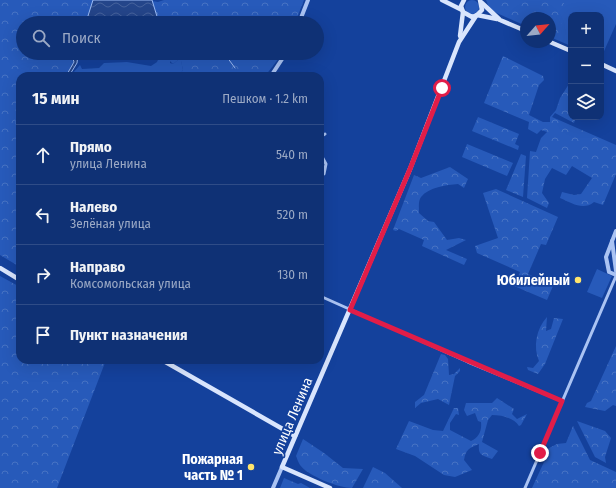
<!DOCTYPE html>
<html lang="ru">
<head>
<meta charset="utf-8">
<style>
	:root { --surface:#0f3175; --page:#18397a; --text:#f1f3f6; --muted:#9ba9c5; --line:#2f4c87 }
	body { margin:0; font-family:"Fira Sans Condensed",sans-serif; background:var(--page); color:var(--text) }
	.controls { position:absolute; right:12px; top:12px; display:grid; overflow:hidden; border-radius:8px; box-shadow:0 4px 16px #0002 }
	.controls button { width:36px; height:36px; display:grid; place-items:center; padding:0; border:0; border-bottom:1px solid var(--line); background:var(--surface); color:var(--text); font:20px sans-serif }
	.compass { position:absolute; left:520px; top:12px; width:36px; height:36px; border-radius:50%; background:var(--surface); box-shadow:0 4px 16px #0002; rotate:63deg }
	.stop { position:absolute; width:12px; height:12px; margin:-9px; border:3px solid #e11d48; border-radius:50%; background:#fff }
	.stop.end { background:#e11d48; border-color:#fff; box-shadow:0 1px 4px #0008 }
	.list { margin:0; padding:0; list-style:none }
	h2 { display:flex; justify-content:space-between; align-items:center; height:52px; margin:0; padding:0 16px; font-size:17px }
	h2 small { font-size:13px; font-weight:400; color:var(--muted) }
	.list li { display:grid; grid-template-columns:26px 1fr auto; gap:12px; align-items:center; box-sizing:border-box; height:60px; padding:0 16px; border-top:1px solid var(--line) }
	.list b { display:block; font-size:15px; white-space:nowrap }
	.list p { margin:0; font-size:13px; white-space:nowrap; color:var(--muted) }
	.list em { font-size:13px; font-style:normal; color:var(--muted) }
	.icon { flex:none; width:22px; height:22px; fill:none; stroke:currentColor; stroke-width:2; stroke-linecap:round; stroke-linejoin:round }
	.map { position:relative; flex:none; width:616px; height:488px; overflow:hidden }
	.search { position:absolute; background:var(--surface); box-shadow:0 4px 16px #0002; left:16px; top:16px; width:308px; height:44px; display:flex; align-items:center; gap:10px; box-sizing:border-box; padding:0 14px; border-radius:22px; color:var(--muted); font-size:15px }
	.panel { position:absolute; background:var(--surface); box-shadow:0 4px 16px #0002; left:16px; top:72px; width:308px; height:292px; border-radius:12px }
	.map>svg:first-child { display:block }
	.green { fill:#275aba }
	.forest { fill:url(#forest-crowns) }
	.wetland { fill:url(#wetland-marsh) }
	.water { fill:url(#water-waves); stroke:#9cbcf6 }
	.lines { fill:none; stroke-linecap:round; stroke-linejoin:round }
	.stream { stroke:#9cbcf6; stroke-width:1 }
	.minor { stroke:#aac3f3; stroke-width:3 }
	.tertiary { stroke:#aac3f3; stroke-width:4 }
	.secondary { stroke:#d9e5fd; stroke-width:4.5 }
	.route { stroke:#e11d48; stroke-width:5 }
	.poi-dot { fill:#ffe46c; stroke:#14419c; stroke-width:1.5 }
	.labels { text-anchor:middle; stroke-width:3.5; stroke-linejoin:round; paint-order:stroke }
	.poi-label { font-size:14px; font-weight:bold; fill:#fff; stroke:#14419c; text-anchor:end }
	.street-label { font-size:14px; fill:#fff; stroke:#14419c }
</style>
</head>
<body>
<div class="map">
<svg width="616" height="488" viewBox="0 0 616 488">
	<defs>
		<pattern id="forest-crowns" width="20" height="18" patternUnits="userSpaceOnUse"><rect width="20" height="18" fill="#275aba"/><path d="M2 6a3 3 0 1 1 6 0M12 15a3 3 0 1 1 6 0" fill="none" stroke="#4773c4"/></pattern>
		<pattern id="wetland-marsh" width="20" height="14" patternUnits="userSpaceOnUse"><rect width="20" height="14" fill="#275aba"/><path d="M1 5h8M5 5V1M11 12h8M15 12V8" fill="none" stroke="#4773c4"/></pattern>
		<pattern id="water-waves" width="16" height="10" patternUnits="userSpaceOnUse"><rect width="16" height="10" fill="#24458a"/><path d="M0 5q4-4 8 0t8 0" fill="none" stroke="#45619c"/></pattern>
	</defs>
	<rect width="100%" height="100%" fill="#14419c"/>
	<g class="green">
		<circle cx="472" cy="7" r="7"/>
		<path d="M486,0H616V24L601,58V15H571V46L550,37V18H526V26L490,10Z"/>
		<path d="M161,53H166L170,57V63L173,64L178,60H181L183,70L179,76H95L80,73L75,76L72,74L80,65L82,69L99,68L104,63L127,62L151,66L157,62Z"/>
		<path d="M597,269L612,276L602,298L587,292Z"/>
	</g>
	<g class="forest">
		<path d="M0,0H93L87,19L80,23H23V53H66L74,62L66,76H20V267L0,255Z"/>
		<path d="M164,0H304L295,23H159L152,1L158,2Z"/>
		<path d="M488,0H562L566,7L557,39L550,35V18H526V25L492,9Z"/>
		<path d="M166,53H283L265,76H179L183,70L181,61L178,60L173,64L168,59L169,57Z"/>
		<path d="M503,56L543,76L544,80L539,85L529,115L543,122H550V117L556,110L560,98L569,84L571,85V117H576L574,123L555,113L552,117L616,145V174L603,205L594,202C583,211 572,203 560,198L562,192L574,195L581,194L592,178L572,166L566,175L552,168L545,179L542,193L549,203L547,208L527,198L530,151L536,152L541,138L547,132L541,130L537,134L528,129L529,122L484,103Z"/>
		<path d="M478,117L519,134L515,144L519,146L518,150L472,131Z"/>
		<path d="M467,144L513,163L507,176L462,157Z"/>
		<path d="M521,154L526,156L523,197L506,190Z"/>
		<path d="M450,167L468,179L464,188L458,184C446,185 429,187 421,197C418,201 419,208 419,213L428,221L434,222L447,240L459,238L466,240L446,250L467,259L464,265L422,246L424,240L399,229L396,231L393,230L414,175L421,178Z"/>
		<path d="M496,189L558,217L546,245L541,244L528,274L553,286L547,300L514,286L520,272L477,253L475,246L498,238L483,193Z"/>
		<path d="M0,276L20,287V360H106L57,488H0Z"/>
		<path d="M547,317L546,331L551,329L554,318L563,319L545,364L538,374L528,370L527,367L533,368L539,361C533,347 536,329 547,317Z"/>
		<path d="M616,346V406L613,405L605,411L585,407L587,403L591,401Z"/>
		<path d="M441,354L445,355L448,359L449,375L454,374L460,368V371L455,376L449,405L438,399L421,403L415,408V402L424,395Z"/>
		<path d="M497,398L514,409L512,414L517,419L527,414L521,425L519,426C514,418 502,415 492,415L488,420L482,442L498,451L492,459C481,455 478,455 479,444C469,448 466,449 464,460L472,470L455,477L444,475L415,456L396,449L409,421L433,430L443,431L454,408H458L459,415L456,414L450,423V430L471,441C479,437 482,431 481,422L478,421L475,413L467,416L464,410L466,403H492Z"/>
		<path d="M577,421L605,431L611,438L605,457L606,463L595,457Z"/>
		<path d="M573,426L590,460L616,472V488H532L544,462L547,449L557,444L566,443Z"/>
		<path d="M303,439L324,453L343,468L363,469L352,488C339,488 308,476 300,465C298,462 297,458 296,456Z"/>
		<path d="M373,467L385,473L402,488H363Z"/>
		<path d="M284,478L298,484L301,483L310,488H280Z"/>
	</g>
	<path class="wetland" d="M20,101V146H18L14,113Z"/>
	<g class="water">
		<path d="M93,0H152L159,23H80L87,19Z"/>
		<path d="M66,53H84L78,54L77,63L69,76H66L74,62L73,59L69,58Z"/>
	</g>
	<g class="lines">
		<path class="stream" d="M224,53L235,68"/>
		<g class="minor">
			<path d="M320,137L325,134"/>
			<path d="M320,153L326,164L324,174L320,176"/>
			<path d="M320,296L468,362L562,401"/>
			<path d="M525,488L616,276"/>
		</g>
		<g class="tertiary">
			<path d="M299,23L308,0"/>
			<path d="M271,76L286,53"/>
			<path d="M616,231L606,257L609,272L616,275"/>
			<path d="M612,241L616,271"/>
			<path d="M273,488L282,467"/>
		</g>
		<g class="secondary">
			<path d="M442,0L462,10"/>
			<path d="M464,0L461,6L463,12L472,17L477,15L482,10L480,0"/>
			<path d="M482,3L500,20L526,31"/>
			<path d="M477,15L497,19"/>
			<path d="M460,36L463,12"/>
			<path d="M550,42L571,51"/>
			<path d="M601,64L616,71"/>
			<path d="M0,268L20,280"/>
			<path d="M162,360L295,436"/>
			<path d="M330,488L282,467L410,169L459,42L476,16"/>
		</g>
	</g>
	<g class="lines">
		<path class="route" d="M442,88L410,169L350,310L562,401L540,453"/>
	</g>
	<g class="poi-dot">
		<circle cx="578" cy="280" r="4"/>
		<circle cx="251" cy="467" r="4"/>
	</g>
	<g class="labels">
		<g class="poi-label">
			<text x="570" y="285">Юбилейный</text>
			<text x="243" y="464">Пожарная<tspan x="243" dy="16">часть № 1</tspan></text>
		</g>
		<g class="street-label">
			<text transform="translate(292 416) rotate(-67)" y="5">улица Ленина</text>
		</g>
	</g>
</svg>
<div class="controls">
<button>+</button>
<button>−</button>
<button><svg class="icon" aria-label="layers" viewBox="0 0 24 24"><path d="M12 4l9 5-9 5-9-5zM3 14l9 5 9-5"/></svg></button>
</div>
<svg class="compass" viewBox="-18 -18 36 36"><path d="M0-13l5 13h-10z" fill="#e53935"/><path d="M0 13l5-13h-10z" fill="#9ba9c5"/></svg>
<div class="stop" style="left:442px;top:88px"></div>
<div class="stop end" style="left:540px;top:453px"></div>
<div class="search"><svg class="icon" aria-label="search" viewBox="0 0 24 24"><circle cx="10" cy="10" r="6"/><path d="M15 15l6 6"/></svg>Поиск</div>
<section class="panel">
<h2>15 мин<small>Пешком · 1.2 km</small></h2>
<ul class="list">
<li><svg class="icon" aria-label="ahead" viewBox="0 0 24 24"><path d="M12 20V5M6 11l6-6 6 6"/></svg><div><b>Прямо</b><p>улица Ленина</p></div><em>540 m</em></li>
<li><svg class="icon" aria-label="left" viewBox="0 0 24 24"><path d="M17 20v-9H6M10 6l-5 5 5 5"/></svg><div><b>Налево</b><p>Зелёная улица</p></div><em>520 m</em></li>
<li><svg class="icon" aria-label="right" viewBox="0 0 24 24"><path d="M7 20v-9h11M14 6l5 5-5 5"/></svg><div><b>Направо</b><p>Комсомольская улица</p></div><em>130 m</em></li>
<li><svg class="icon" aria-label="arrive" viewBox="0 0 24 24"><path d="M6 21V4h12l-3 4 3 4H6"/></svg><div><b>Пункт назначения</b></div></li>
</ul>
</section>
</div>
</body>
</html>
